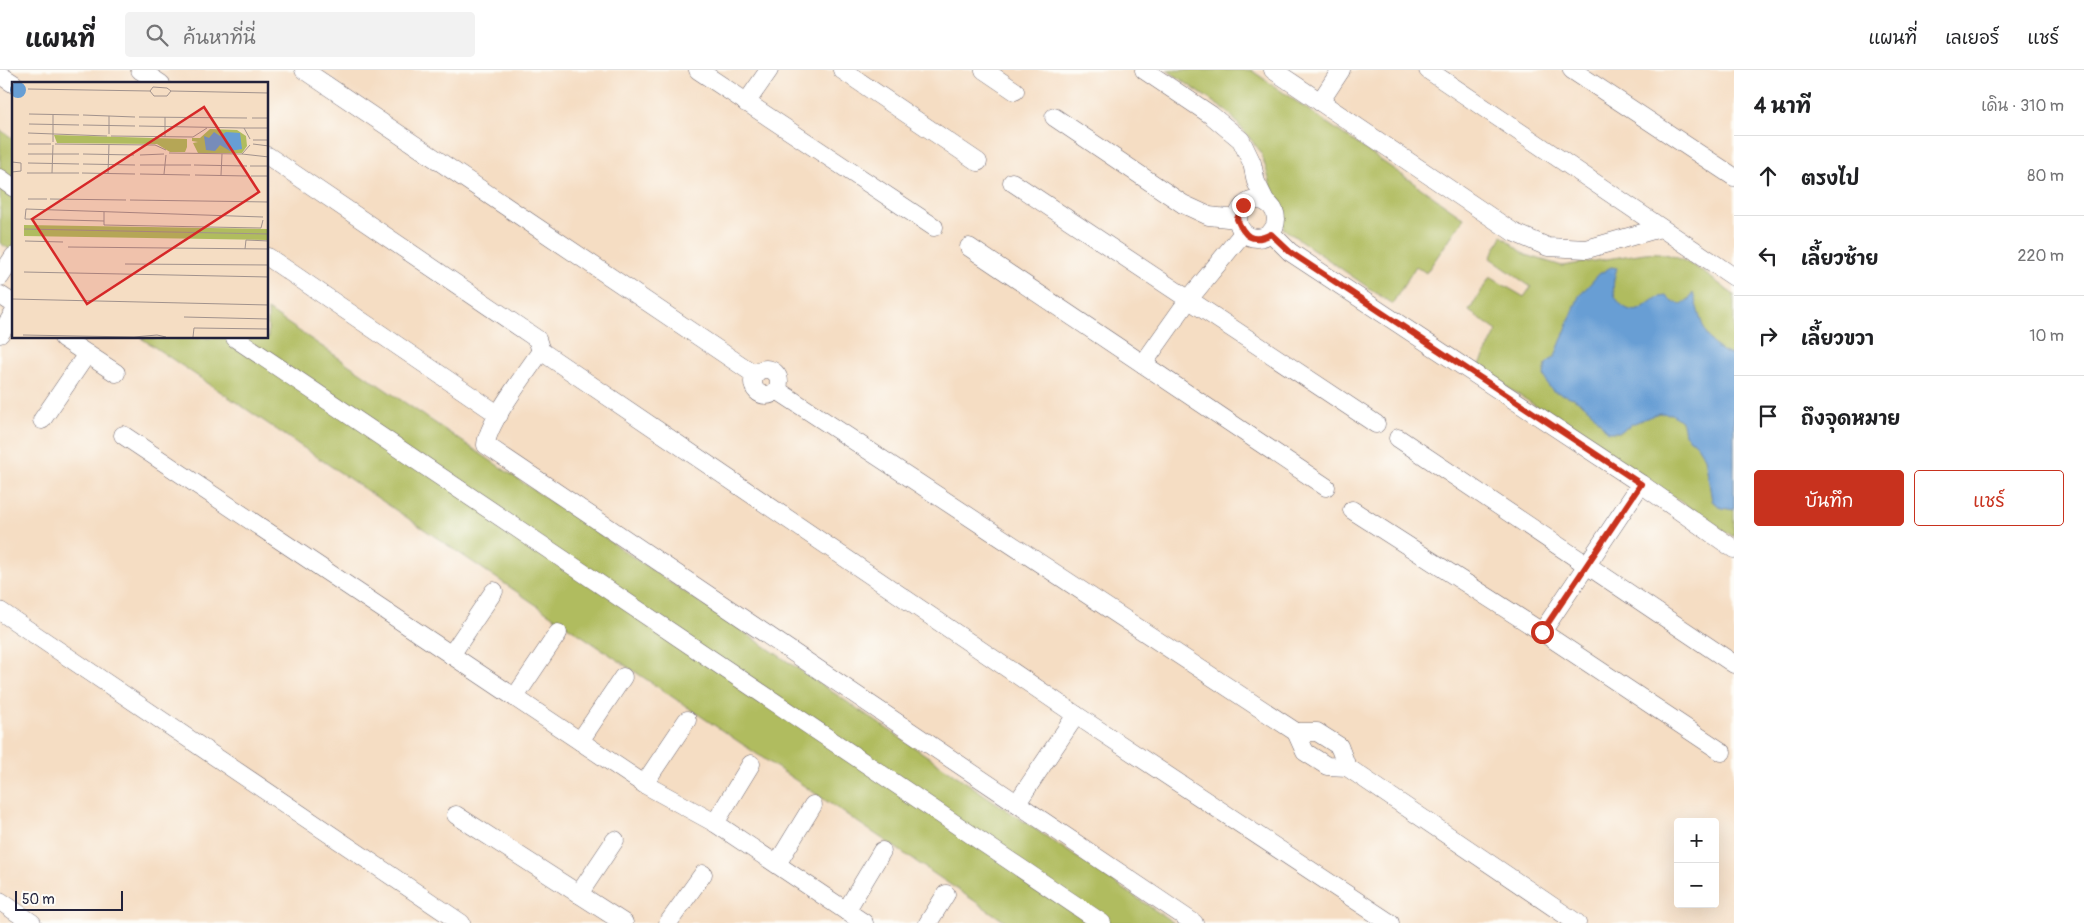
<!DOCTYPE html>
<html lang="th">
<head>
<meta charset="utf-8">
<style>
	:root { --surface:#fff; --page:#f2f2f2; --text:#202124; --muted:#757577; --line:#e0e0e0; --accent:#c8321e }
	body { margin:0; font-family:Pangolin,"Playpen Sans Thai",sans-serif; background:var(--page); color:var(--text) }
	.controls { position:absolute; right:15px; bottom:15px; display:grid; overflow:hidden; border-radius:5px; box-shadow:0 5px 20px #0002 }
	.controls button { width:45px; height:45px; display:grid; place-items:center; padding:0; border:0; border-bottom:1px solid var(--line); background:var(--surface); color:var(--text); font:25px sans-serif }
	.scale { position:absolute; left:15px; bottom:12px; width:108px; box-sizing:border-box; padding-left:5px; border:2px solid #22223b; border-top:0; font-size:14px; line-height:18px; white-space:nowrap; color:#22223b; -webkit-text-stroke:4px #fdfcf7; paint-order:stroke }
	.stop { position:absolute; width:15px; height:15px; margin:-11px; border:4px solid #c8321e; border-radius:50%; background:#fff }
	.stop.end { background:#c8321e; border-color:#fff; box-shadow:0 1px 5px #0008 }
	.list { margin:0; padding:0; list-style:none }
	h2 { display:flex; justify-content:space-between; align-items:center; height:65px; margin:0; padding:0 20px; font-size:21px }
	h2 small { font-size:16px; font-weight:400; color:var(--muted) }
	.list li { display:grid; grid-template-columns:32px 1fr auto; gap:15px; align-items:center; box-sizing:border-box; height:80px; padding:0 20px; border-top:1px solid var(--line) }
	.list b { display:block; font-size:19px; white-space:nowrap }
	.list em { font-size:16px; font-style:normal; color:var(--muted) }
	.actions { display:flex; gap:10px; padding:15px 20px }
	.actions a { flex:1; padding:11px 0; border:1px solid var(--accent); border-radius:5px; text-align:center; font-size:18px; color:var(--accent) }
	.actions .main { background:var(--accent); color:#fff }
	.icon { flex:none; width:28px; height:28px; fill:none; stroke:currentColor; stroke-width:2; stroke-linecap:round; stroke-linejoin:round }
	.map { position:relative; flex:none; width:1734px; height:853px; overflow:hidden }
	header { display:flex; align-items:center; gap:30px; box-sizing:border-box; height:70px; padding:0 25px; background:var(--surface); border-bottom:1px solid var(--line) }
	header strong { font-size:24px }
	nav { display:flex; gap:28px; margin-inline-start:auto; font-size:18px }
	.search { width:350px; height:45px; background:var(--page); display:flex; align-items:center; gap:12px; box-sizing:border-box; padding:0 18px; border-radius:5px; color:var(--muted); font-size:19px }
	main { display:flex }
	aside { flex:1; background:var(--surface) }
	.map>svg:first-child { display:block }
	.green { fill:#b0bc5e; stroke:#696f4c }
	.water { fill:#679ed4; stroke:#446088 }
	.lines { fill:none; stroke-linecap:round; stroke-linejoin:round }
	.minor-casing { stroke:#6c636b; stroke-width:19 }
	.minor { stroke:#fff; stroke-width:18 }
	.route { stroke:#c8321e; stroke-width:6 }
	.inset-road { fill:none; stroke:#a1928d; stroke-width:1 }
	.view { fill:#d62828; fill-opacity:0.15; stroke:#d62828; stroke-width:2.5 }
	.inset-edge { fill:none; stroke:#22223b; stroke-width:2.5 }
</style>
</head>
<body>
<header>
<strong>แผนที่</strong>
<div class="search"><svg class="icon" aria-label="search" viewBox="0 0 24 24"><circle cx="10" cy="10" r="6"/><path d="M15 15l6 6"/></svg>ค้นหาที่นี่</div>
<nav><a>แผนที่</a><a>เลเยอร์</a><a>แชร์</a></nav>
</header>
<main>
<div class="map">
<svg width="1734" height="853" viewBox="0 0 1734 853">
	<rect width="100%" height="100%" fill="#fdfcf7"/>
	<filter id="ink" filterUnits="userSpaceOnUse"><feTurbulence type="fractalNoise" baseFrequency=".02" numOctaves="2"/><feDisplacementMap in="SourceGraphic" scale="10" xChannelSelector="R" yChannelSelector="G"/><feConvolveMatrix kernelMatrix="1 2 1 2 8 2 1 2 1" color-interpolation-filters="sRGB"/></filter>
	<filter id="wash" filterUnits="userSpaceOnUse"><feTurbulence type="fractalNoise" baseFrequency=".0096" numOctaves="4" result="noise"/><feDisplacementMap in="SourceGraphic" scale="20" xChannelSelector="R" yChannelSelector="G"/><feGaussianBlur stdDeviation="1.12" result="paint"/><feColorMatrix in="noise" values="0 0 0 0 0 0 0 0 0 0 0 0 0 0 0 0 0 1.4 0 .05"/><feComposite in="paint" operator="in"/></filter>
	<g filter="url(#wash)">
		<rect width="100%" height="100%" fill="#f5ddc3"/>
		<g class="green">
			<path d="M1167,0H1251L1464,148L1426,203L1416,196L1392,234L1284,159L1261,82L1229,43Z"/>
			<path d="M0,60L14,69V182L0,173Z"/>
			<path d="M1502,166L1526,185L1562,196L1645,183C1679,179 1708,206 1734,225V467L1478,298L1497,261L1469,241L1490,207L1524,227L1531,217L1490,188Z"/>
			<path d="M268,240L1174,853H1007L141,268H268Z"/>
		</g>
		<path class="water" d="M1611,197L1617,198C1615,205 1612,215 1614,222C1616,232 1627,243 1638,240C1647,237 1651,227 1666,226L1672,232L1682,234L1688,230L1693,223C1700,245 1705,282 1734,285V440L1722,438L1712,431L1705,388L1697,375L1685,364L1683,353L1672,344L1659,343L1632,354L1620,362H1608L1593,343L1583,334L1573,328L1553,321L1547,314L1544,305L1546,294L1555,286L1579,226L1599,204Z"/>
	</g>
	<g filter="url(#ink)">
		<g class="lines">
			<defs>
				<g id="minor">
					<path d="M140,0L161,14"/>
					<path d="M304,0L754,304"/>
					<path d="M698,0L934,157"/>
					<path d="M842,0L978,92"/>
					<path d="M984,0L1015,21"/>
					<path d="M1144,0L1211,45L1241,70L1252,93L1256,112L1265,130"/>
					<path d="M1273,0L1513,162L1548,177L1587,179L1660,158"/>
					<path d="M1428,0L1734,207"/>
					<path d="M1572,0L1734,107"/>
					<path d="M0,5L14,14"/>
					<path d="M1320,32L1341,0"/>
					<path d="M746,33L769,0"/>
					<path d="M1054,47L1183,134L1209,146L1237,149"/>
					<path d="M268,86L537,269L541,281L1076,645L1390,853"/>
					<path d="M0,108L14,118"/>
					<path d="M1012,112L1376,354"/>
					<circle cx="1257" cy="149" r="19"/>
					<path d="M1271,163L1290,182L1641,414L1734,479"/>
					<path d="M969,177L1326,417"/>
					<path d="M268,187L499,345"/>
					<path d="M0,207L14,186"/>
					<path d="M0,225L14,234"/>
					<path d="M0,264L14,243"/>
					<path d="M63,268L116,303"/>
					<path d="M235,268L1102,853"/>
					<path d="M541,281C527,302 487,353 486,375L1194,853"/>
					<path d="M1143,294L1189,229L1243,163"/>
					<circle cx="766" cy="312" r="13"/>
					<path d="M777,320L1296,662L1305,682L1327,696L1347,697L1577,853"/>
					<path d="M42,350L87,284"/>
					<path d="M123,365L644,714L715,753L864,853"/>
					<path d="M1398,368L1734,594"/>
					<path d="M1352,440L1542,562L1722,682"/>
					<path d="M0,541L461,853"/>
					<path d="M1542,562L1641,414"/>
					<path d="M451,585L494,521"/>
					<path d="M515,627L558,563"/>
					<path d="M1296,662H1317L1339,676L1347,697"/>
					<path d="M580,671L623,607"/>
					<path d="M644,714L687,650"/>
					<path d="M1017,733L1076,645"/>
					<path d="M456,745L624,853"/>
					<path d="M715,753L751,694"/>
					<path d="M777,794L813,735"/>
					<path d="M579,824L615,770"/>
					<path d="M0,831L32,853"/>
					<path d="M846,841L882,781"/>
					<path d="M668,853L703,804"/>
					<path d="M928,853L946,824"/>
				</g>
			</defs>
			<use href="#minor" class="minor-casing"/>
			<use href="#minor" class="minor"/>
		</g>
	</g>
	<g class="lines" filter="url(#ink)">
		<path class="route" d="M1243,135L1237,149C1244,166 1252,174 1271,164L1290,182L1641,414L1542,562"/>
	</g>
	<g transform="translate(12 12)">
		<rect width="256" height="256" fill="#f5ddc3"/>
		<path d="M198,47L225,48L234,54L235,64L230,71H186L181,61L186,60L180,59V56H188ZM42,53L175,57V65L173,70H158L145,62L45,61ZM12,143L257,147L256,158L12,154Z" fill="#b0bc5e"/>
		<path d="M-2 8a8 8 0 1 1 16 0a8 8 0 1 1-16 0ZM202,50L208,54L214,50L228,51L230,67L218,69L208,63L203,69L194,68L192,54L197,56Z" fill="#679ed4"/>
		<path class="inset-road" d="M16,7L138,9L141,5L155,6L159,9L257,11M138,9L142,14H155L159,9M17,32L67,33M71,33L123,35M127,35L235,36M240,36H257M17,42L67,43M71,43L123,44M127,44L232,46L238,57M232,46H257M16,51L95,54M97,52V34M99,54L181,55L195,46M153,55V35M241,58H257M41,60V33M16,62H39M43,62L143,63L154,68M241,62L257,64M157,71L230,72L238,63M16,72H67M71,72L122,73M230,72L257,75M128,73L152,72M0,80L9,81V89L0,90M16,81L67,82M71,82L123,83M128,83H179M182,83L235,84M238,84H257M15,91H67M40,91L41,63M70,91L123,92M96,92L97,62M128,92L178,93M152,92L154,73M183,93L235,94M209,93L210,72M239,94H257M16,117H35M38,117L114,118M118,118L257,120M92,130V143L249,146L251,138M92,139L13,137L14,127L251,135M12,147L257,152M13,159L51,160M56,165L257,167M233,167L234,158L257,159M113,182L257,183M12,190L257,195M0,217L257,223M172,235L257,237M11,253L122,255L145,253L154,255M181,255L182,246L257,247"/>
		<path class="view" d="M192,25L247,110L75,222L20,137Z"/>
		<rect width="256" height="256" class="inset-edge"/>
	</g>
</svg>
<div class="controls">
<button>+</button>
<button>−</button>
</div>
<div class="scale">50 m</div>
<div class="stop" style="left:1542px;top:562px"></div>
<div class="stop end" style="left:1243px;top:135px"></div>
</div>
<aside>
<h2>4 นาที<small>เดิน · 310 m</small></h2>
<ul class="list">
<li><svg class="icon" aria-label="ahead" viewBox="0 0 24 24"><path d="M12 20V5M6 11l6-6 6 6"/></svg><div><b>ตรงไป</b></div><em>80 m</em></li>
<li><svg class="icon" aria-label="left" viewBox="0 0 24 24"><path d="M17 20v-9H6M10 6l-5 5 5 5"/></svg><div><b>เลี้ยวซ้าย</b></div><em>220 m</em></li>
<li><svg class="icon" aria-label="right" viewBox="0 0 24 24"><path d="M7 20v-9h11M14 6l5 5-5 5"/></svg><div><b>เลี้ยวขวา</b></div><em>10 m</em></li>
<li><svg class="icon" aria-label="arrive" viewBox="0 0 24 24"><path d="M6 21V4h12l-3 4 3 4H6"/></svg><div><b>ถึงจุดหมาย</b></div></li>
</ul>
<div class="actions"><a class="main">บันทึก</a><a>แชร์</a></div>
</aside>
</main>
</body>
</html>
